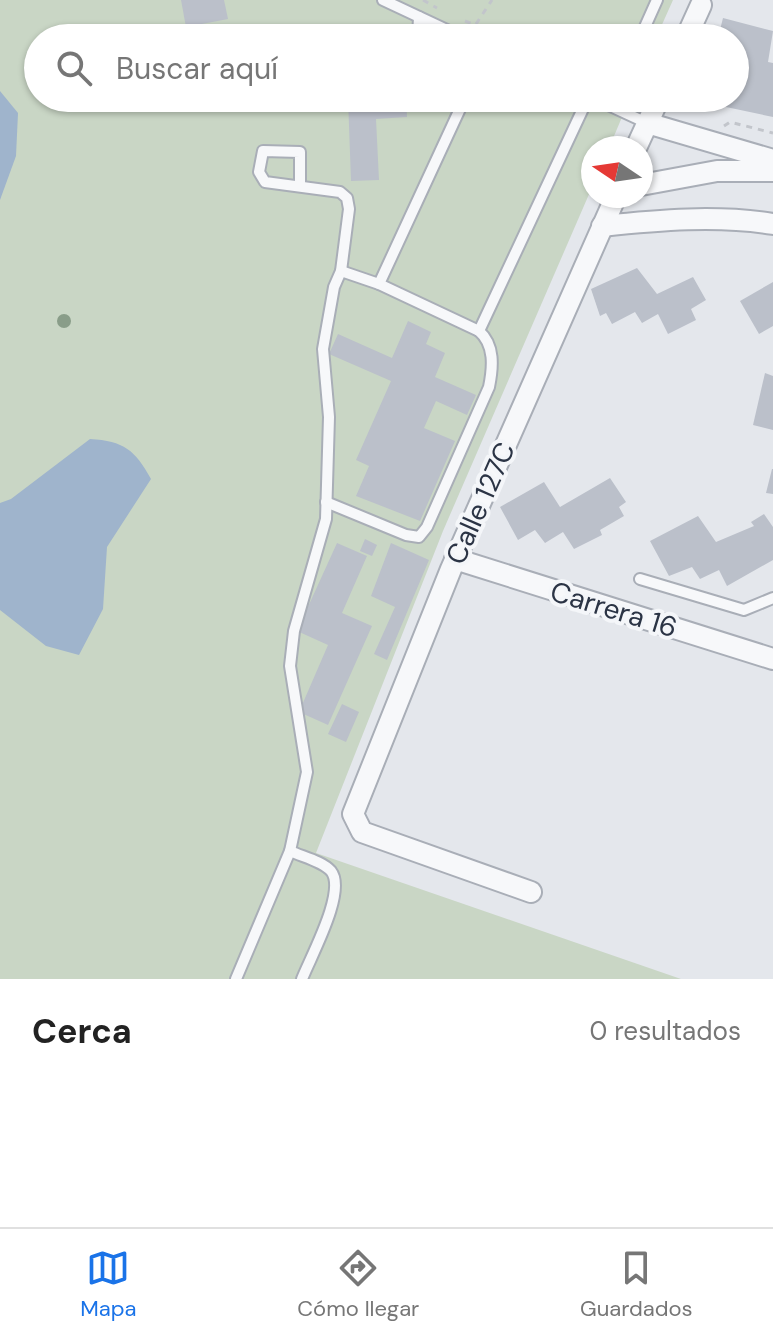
<!DOCTYPE html>
<html lang="es">
<head>
<meta charset="utf-8">
<style>
	:root { --surface:#fff; --page:#f2f2f2; --text:#222; --muted:#767676; --line:#e0e0e0; --accent:#1a73e8 }
	body { margin:0; font-family:"DM Sans",sans-serif; background:var(--page); color:var(--text) }
	.compass { position:absolute; left:581px; top:136px; width:72px; height:72px; border-radius:50%; background:var(--surface); box-shadow:0 2px 6px #0004; rotate:283deg }
	.list { margin:0; padding:0; list-style:none }
	h2 { display:flex; justify-content:space-between; align-items:center; height:104px; margin:0; padding:0 32px; font-size:34px }
	h2 small { font-size:26px; font-weight:400; color:var(--muted) }
	.icon { flex:none; width:44px; height:44px; fill:none; stroke:currentColor; stroke-width:2; stroke-linecap:round; stroke-linejoin:round }
	.map { position:relative; flex:none; width:773px; height:979px; overflow:hidden }
	.search { position:absolute; background:var(--surface); box-shadow:0 2px 6px #0004; left:24px; right:24px; top:24px; height:88px; display:flex; align-items:center; gap:20px; box-sizing:border-box; padding:0 28px; border-radius:44px; color:var(--muted); font-size:30px }
	.sheet { height:248px; background:var(--surface) }
	nav { display:flex; justify-content:space-around; align-items:center; box-sizing:border-box; height:112px; border-top:2px solid var(--line); background:var(--surface); font-size:22px; color:var(--muted) }
	nav a { display:grid; justify-items:center; gap:4px }
	nav .on { color:var(--accent) }
	.map>svg:first-child { display:block }
	.green { fill:#c9d6c5 }
	.water { fill:#9fb4cc }
	.building { fill:#bbc0ca }
	.lines { fill:none; stroke-linecap:round; stroke-linejoin:round }
	.service-casing { stroke:#a9aeb7; stroke-width:14 }
	.minor-casing { stroke:#a9aeb7; stroke-width:24 }
	.path { stroke:#c2c5cb; stroke-width:3; stroke-dasharray:6 6; stroke-linecap:butt }
	.service { stroke:#f7f8fa; stroke-width:10 }
	.minor { stroke:#f7f8fa; stroke-width:20 }
	.tree { fill:#899d89 }
	.labels { text-anchor:middle; stroke-width:8; stroke-linejoin:round; paint-order:stroke }
	.street-label { font-size:28px; fill:#2b3445; stroke:#f4f6f9 }
</style>
</head>
<body>
<div class="map">
<svg width="773" height="979" viewBox="0 0 773 979">
	<rect width="100%" height="100%" fill="#e4e7ec"/>
	<path class="green" d="M0,0H673L656,38H38V98H630L609,148H593V185L443,531L316,853L681,979H0Z"/>
	<g class="water">
		<path d="M0,91L18,113L16,156L0,200Z"/>
		<path d="M90,439C124,441 135,450 151,479L107,547L103,609L79,655L46,646L0,610V503L11,499Z"/>
	</g>
	<g class="building">
		<path d="M181,0H224L228,19L186,27Z"/>
		<path d="M723,18L773,31L768,62L773,63V117L707,103L708,98H735V38H718Z"/>
		<path d="M348,98H406L407,117L376,119L379,180L351,181Z"/>
		<path d="M637,268L657,294L693,277L706,300L691,309L696,320L668,334L658,314L642,323L635,312L612,324L606,313L600,316L591,289Z"/>
		<path d="M773,282V326L759,334L740,301Z"/>
		<path d="M408,321L431,332L426,344L445,353L435,377L476,395L467,415L436,401L424,428L455,441L420,521L356,496L369,466L356,460L391,381L329,354L338,334L392,358Z"/>
		<path d="M765,373L773,376V430L753,425Z"/>
		<path d="M772,469H773V494L766,493Z"/>
		<path d="M610,478L626,502L619,507L624,516L600,530L602,535L574,549L563,532L545,543L535,530L518,540L500,507L544,482L560,507Z"/>
		<path d="M764,514L773,527V560L727,586L719,570L700,579L692,567L669,576L650,541L698,516L716,542L754,526L751,522Z"/>
		<path d="M365,539L377,545L372,556L360,551Z"/>
		<path d="M337,543L367,556L342,613L372,626L328,725L299,712L328,645L297,631Z"/>
		<path d="M391,543L429,560L387,660L374,654L395,607L371,596Z"/>
		<path d="M342,704L359,712L346,742L328,734Z"/>
	</g>
	<g class="lines">
		<defs>
			<g id="service">
				<path d="M383,0L464,38"/>
				<path d="M418,38L419,17"/>
				<path d="M640,38L657,0"/>
				<path d="M593,98L647,123"/>
				<path d="M379,284L465,98"/>
				<path d="M479,331L588,98"/>
				<path d="M326,502L406,535L419,537L427,527L489,387C493,367 495,345 479,331L379,284L341,271"/>
				<path d="M640,579L744,610L773,598"/>
				<path d="M290,851C303,857 322,861 331,871C347,891 311,956 302,979"/>
				<path d="M236,979L290,851L307,772L290,666L294,631L326,519L329,417L323,349L334,287L341,271L349,209L347,198L340,192L265,182L259,172L263,151L300,152V185"/>
			</g>
			<g id="minor">
				<path d="M686,38L701,5"/>
				<path d="M647,123L773,160"/>
				<path d="M636,148L659,98"/>
				<path d="M641,185L717,171H773"/>
				<path d="M602,226C659,220 717,215 773,224"/>
				<path d="M455,559L773,659"/>
				<path d="M531,892L362,832L353,814L451,569L616,196"/>
			</g>
		</defs>
		<use href="#service" class="service-casing"/>
		<use href="#minor" class="minor-casing"/>
		<g class="path">
			<path d="M423,0L437,8"/>
			<path d="M465,21L510,38"/>
			<path d="M476,24L492,0"/>
			<path d="M724,126L730,122L773,133"/>
		</g>
		<use href="#service" class="service"/>
		<use href="#minor" class="minor"/>
	</g>
	<circle class="tree" cx="64" cy="321" r="7"/>
	<g class="labels">
		<g class="street-label">
			<text transform="translate(480 503) rotate(-66)" y="10">Calle 127C</text>
			<text transform="translate(614 609) rotate(17)" y="10">Carrera 16</text>
		</g>
	</g>
</svg>
<svg class="compass" viewBox="-18 -18 36 36"><path d="M0-13l5 13h-10z" fill="#e53935"/><path d="M0 13l5-13h-10z" fill="#767676"/></svg>
<div class="search"><svg class="icon" aria-label="search" viewBox="0 0 24 24"><circle cx="10" cy="10" r="6"/><path d="M15 15l6 6"/></svg>Buscar aquí</div>
</div>
<section class="sheet">
<h2>Cerca<small>0 resultados</small></h2>
<ul class="list">
</ul>
</section>
<nav>
<a class="on"><svg class="icon" aria-label="map" viewBox="0 0 24 24"><path d="M3 6l6-2 6 2 6-2v14l-6 2-6-2-6 2zM9 4v14M15 6v14"/></svg>Mapa</a>
<a><svg class="icon" aria-label="directions" viewBox="0 0 24 24"><path d="M12 3l9 9-9 9-9-9zM9 14v-3h6M13 9l2 2-2 2"/></svg>Cómo llegar</a>
<a><svg class="icon" aria-label="saved" viewBox="0 0 24 24"><path d="M7 4h10v16l-5-4-5 4z"/></svg>Guardados</a>
</nav>
</body>
</html>
